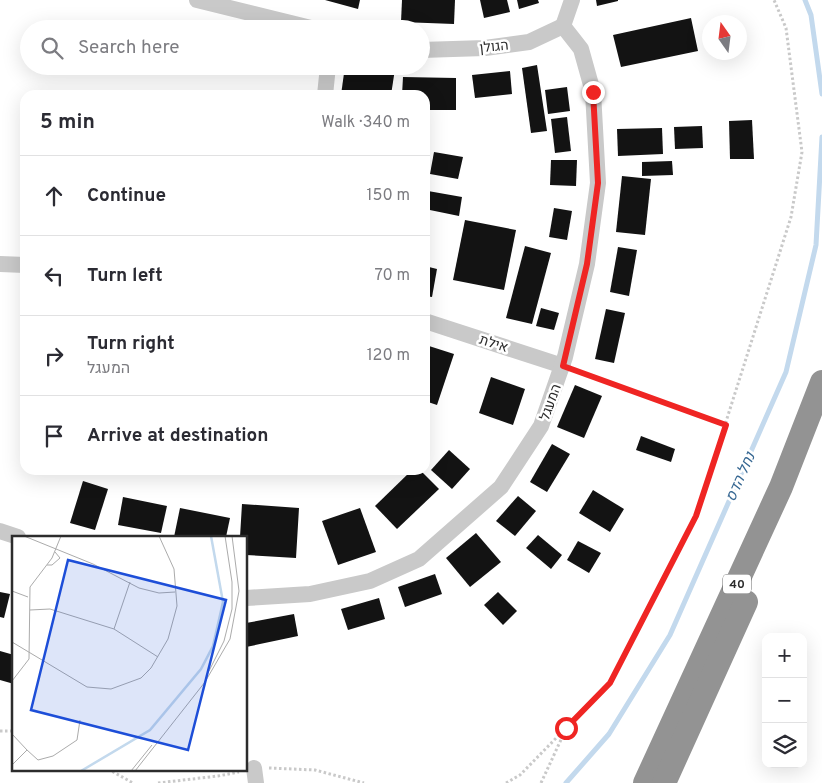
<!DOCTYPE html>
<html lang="en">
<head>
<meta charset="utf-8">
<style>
	:root { --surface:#fff; --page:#f7f7f7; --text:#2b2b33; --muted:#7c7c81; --line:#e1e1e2 }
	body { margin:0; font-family:Overpass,Heebo,sans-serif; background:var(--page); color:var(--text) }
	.controls { position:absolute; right:15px; bottom:15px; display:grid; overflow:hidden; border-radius:10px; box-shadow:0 5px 20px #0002 }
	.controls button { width:45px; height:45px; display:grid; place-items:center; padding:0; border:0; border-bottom:1px solid var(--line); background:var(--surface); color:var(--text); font:25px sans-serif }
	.compass { position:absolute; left:702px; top:15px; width:45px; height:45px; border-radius:50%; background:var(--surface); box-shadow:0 5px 20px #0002; rotate:346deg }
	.stop { position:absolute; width:15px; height:15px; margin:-11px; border:4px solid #ef2523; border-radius:50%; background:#fff }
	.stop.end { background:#ef2523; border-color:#fff; box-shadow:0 1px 5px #0008 }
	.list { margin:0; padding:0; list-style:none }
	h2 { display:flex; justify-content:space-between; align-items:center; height:65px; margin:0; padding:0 20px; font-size:21px }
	h2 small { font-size:16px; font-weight:400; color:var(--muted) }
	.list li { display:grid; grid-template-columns:32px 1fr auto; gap:15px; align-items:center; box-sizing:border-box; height:80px; padding:0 20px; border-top:1px solid var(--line) }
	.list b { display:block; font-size:19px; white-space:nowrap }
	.list p { margin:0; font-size:16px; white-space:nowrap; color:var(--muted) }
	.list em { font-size:16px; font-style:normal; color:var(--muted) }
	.icon { flex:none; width:28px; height:28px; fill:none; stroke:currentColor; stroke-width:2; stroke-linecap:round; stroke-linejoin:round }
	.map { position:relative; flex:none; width:822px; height:783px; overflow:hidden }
	.search { position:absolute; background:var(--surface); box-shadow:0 5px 20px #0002; left:20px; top:20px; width:410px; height:55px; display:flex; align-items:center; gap:12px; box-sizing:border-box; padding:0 18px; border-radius:28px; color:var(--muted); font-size:19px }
	.panel { position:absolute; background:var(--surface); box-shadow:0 5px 20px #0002; left:20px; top:90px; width:410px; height:385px; border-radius:15px }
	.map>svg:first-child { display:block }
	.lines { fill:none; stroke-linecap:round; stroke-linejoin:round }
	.stream { stroke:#c3d9ed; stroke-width:5 }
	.building { fill:#131313 }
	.path { stroke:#c9c9c9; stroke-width:3; stroke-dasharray:2.5 2.5; stroke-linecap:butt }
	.minor { stroke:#c9c9c9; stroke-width:16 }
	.highway { stroke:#939393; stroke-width:24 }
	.route { stroke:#ef2523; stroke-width:6 }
	.labels { text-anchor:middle; stroke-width:5; stroke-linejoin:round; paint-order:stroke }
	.shield { fill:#fff; stroke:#6b6b6b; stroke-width:1 }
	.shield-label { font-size:12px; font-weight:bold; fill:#2c2c2c }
	.street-label { font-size:14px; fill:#2c2c2c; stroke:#fff }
	.water-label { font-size:15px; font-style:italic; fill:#366792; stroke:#fff }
	.inset-river { fill:none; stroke:#c3d9ed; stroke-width:2.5 }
	.inset-road { fill:none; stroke:#ababab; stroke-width:1 }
	.view { fill:#1d4ed8; fill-opacity:0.15; stroke:#1d4ed8; stroke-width:2.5 }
	.inset-edge { fill:none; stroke:#2c2c2c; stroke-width:2.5 }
</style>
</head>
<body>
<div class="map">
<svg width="822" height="783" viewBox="0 0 822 783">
	<rect width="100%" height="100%" fill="#fff"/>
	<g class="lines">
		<g class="stream">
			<path d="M805,0L811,15L822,94"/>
			<path d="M566,783L609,734L670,635L786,372L816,245L822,137"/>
		</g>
	</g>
	<g class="building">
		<path d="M325,0H360L358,9Z"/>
		<path d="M402,0H455L454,24L401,22Z"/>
		<path d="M480,0H507L510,12L484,18Z"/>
		<path d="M517,0H538L539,3L519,9Z"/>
		<path d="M596,0H618V1L597,6Z"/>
		<path d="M691,18L698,51L621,67L613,35Z"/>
		<path d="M537,65L547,131L531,133L522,68Z"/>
		<path d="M345,66H374L395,69L391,95H341Z"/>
		<path d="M510,71L512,94L475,98L472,75Z"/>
		<path d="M403,77L456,78V110H425V95H402Z"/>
		<path d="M567,87L570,111L548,114L545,90Z"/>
		<path d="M567,117L571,151L555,153L551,119Z"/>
		<path d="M752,120L754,159H730L729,121Z"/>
		<path d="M702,126L703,148L675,149L674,127Z"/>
		<path d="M662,128L663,154L618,156L617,129Z"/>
		<path d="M434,152L463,157L458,179L430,174Z"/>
		<path d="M551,160H577L576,186L550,185Z"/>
		<path d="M672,161L673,175L642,176V162Z"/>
		<path d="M622,176L651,179L645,235L616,232Z"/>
		<path d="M428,191L462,197L459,216L425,209Z"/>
		<path d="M554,208L572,211L567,240L549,237Z"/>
		<path d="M465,220L516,230L504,290L453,280Z"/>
		<path d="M525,246L551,253L532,324L506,318Z"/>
		<path d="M618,247L637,250L629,296L610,292Z"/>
		<path d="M425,266L437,269L432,297L425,296Z"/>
		<path d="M541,308L559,313L554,330L536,326Z"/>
		<path d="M606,309L625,313L614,363L595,359Z"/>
		<path d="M429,346L454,354L437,405L425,401V357Z"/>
		<path d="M491,377L525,389L513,425L479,413Z"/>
		<path d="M575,385L602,396L584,438L557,427Z"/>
		<path d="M641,436L675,449L671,462L636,450Z"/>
		<path d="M552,444L570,454L547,492L530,482Z"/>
		<path d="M449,450L470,469L452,489L431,470Z"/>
		<path d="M265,470H280L279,474Z"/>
		<path d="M412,470H420L439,489L397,529L375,506Z"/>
		<path d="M83,481L108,489L95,530L70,523Z"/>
		<path d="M593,490L624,509L610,532L579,513Z"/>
		<path d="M518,496L536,511L515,536L496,521Z"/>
		<path d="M123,497L167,506L161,533L118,525Z"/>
		<path d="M242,504L299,508L296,558L246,555V537H240Z"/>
		<path d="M180,508L230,518L226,537H174Z"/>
		<path d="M360,508L376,552L338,565L322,521Z"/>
		<path d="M476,533L501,562L470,587L446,558Z"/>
		<path d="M538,535L562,555L551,569L526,548Z"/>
		<path d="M578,541L601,553L589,573L567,560Z"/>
		<path d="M435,574L442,594L405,607L398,587Z"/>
		<path d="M0,592L10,594L4,618L0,617Z"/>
		<path d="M498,592L517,611L503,625L484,605Z"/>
		<path d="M379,598L385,619L348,630L341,609Z"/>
		<path d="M294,614L298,636L246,647V623Z"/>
		<path d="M0,651L14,655V684L0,680Z"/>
	</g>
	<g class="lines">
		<g class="path">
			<path d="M575,370L726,425"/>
			<path d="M0,731H14"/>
			<path d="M269,768L315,770L364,783"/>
			<path d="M108,769L133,783"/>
			<path d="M158,783L218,776L239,772"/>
			<path d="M506,783L520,775L610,683L696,516L791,217L802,152L786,28L774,0"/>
			<path d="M541,783L565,731"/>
		</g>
		<g class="minor">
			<path d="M197,0L315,29"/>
			<path d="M421,50L485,48L529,42L563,26"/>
			<path d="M325,95L328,66"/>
			<path d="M0,264L25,265"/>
			<path d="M425,321L563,366"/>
			<path d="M0,531L18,537"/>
			<path d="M246,598L310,594L370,581L419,559L501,487L541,426L565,357L587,264L598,183L593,92L581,49L563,26L572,0"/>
			<path d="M254,768L256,783"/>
		</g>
		<g class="highway">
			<path d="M645,783L781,487L822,382"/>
			<path d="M664,783L746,602"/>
		</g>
	</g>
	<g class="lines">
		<path class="route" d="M566,728L610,683L696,516L726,425L563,366L587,264L598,183L593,92"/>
	</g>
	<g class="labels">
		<rect class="shield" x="723" y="574.5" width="28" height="19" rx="4"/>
		<g class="shield-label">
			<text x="737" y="588">40</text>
		</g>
		<g class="street-label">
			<text transform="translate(494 46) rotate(-6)" y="5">הגולן</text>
			<text transform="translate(494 343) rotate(18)" y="5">אילת</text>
			<text transform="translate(550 402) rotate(-70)" y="5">המעגל</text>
		</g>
		<g class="water-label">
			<text transform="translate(740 477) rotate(-66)" y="5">נחל הדס</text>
		</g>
	</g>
	<g transform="translate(12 536)">
		<rect width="235" height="235" fill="#fff"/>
		<path class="inset-river" d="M69,235L138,194L189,133L201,110L211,66L199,0"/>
		<path class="inset-road" d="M12,0L81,28L127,52L147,57L163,56M35,29H40L48,22L43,16M0,55L16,61M18,74L38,73L102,93L146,121M102,93L118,46M0,106L75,151L99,153L129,142L139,132L156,103L165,70L162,33L147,0M197,135L212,105L220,73V46L213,0M0,145L17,123L18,51L40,22L49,0M0,198L15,214L0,229M15,214L26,224L41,220L65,204L68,184M119,235L140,209M123,235L193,146L218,103L227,55L220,0"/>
		<path class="view" d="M56,24L214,64L176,214L19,174Z"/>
		<rect width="235" height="235" class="inset-edge"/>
	</g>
</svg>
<div class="controls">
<button>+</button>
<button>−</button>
<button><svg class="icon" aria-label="layers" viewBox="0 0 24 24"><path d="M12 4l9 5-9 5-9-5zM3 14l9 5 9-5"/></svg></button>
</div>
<svg class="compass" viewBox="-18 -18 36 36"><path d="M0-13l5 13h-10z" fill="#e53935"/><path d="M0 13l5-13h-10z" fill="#7c7c81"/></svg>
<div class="stop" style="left:566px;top:728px"></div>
<div class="stop end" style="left:593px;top:92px"></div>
<div class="search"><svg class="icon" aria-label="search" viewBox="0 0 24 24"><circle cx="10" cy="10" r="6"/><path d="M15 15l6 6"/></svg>Search here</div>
<section class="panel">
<h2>5 min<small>Walk · 340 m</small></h2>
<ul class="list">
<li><svg class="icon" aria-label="ahead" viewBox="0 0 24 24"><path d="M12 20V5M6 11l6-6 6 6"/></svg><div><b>Continue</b></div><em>150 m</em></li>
<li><svg class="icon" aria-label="left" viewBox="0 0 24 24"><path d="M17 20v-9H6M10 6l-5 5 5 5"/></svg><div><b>Turn left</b></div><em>70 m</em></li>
<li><svg class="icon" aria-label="right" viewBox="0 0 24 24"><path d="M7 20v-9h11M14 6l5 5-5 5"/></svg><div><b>Turn right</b><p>המעגל</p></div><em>120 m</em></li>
<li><svg class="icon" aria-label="arrive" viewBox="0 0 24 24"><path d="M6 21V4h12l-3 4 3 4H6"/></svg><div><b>Arrive at destination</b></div></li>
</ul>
</section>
</div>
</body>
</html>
